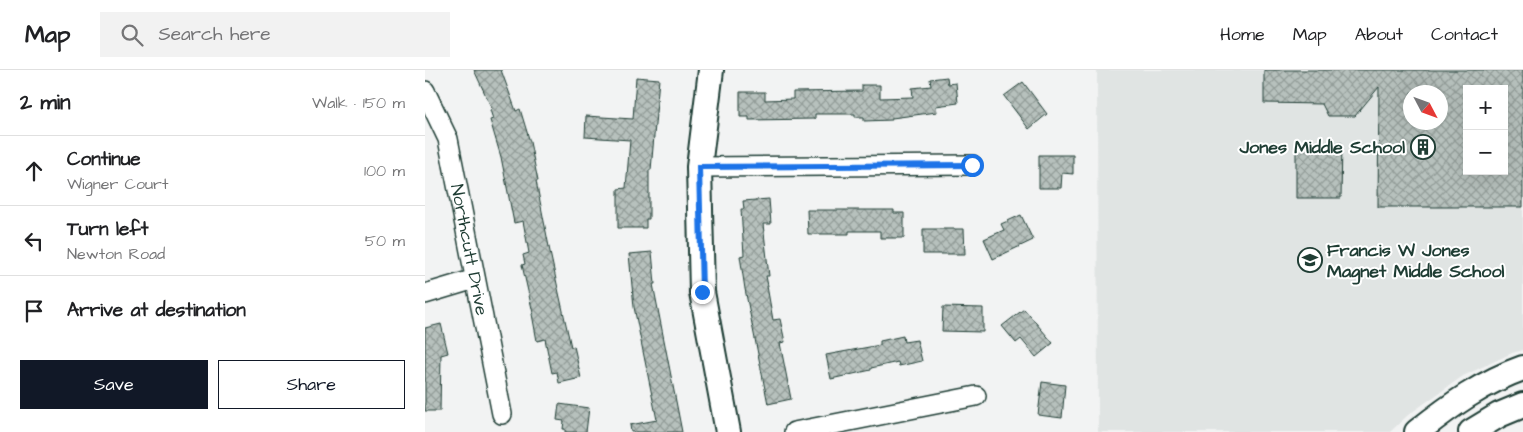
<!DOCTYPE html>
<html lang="en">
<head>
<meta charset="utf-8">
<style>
	:root { --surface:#fff; --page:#f2f2f2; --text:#202124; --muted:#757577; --line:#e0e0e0; --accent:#111827 }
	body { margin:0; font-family:"Architects Daughter",sans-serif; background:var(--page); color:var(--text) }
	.controls { position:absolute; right:15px; top:15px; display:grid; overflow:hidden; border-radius:0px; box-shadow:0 5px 20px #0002 }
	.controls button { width:45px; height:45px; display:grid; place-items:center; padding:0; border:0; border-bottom:1px solid var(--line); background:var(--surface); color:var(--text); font:25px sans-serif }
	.compass { position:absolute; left:978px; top:15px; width:45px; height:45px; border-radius:50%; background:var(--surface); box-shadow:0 5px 20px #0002; rotate:131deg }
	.stop { position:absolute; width:15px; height:15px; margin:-11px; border:4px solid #1a73e8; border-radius:50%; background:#fff }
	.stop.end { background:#1a73e8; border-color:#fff; box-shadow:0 1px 5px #0008 }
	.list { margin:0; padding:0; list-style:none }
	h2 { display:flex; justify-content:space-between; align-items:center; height:65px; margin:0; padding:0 20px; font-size:21px }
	h2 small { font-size:16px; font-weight:400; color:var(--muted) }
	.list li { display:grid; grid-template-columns:32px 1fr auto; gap:15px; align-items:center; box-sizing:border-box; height:70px; padding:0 20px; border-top:1px solid var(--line) }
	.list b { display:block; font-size:19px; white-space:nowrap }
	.list p { margin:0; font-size:16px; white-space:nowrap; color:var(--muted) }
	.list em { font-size:16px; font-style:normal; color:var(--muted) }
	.actions { display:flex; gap:10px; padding:15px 20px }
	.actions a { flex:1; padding:11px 0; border:1px solid var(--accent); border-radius:0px; text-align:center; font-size:18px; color:var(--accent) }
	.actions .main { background:var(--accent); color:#fff }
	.icon { flex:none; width:28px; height:28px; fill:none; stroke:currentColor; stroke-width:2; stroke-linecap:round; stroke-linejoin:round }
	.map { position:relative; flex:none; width:1098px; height:362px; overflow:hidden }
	header { display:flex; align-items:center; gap:30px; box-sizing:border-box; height:70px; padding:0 25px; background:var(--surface); border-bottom:1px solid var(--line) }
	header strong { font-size:24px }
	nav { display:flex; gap:28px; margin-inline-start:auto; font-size:18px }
	.search { width:350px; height:45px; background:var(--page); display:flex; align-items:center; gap:12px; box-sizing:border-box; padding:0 18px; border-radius:0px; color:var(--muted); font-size:19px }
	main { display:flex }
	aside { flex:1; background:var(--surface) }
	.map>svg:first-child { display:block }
	.built { fill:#e0e4e3; fill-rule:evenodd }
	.building { fill:url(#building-cross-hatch); stroke:#1f3d34; fill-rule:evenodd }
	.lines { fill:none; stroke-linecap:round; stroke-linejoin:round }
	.minor-casing { stroke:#1f3d34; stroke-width:22 }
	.tertiary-casing { stroke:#1f3d34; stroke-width:28 }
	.minor { stroke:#fff; stroke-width:19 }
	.tertiary { stroke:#fff; stroke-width:24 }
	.route { stroke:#1a73e8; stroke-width:6 }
	.labels { text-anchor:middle; stroke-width:4; stroke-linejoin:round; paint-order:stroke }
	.poi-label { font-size:18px; font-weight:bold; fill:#1f3d34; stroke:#fff; text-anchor:end }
	.street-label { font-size:18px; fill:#1f3d34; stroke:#fff }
</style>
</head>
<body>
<header>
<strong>Map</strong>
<div class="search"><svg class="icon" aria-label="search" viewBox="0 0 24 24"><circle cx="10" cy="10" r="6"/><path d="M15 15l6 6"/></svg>Search here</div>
<nav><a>Home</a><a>Map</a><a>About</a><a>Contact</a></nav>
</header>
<main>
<aside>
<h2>2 min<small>Walk · 150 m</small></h2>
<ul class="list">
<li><svg class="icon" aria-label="ahead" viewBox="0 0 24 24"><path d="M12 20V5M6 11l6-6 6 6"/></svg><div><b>Continue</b><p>Wigner Court</p></div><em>100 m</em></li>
<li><svg class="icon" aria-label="left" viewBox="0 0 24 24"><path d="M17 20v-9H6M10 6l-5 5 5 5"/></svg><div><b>Turn left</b><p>Newton Road</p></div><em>50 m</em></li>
<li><svg class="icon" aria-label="arrive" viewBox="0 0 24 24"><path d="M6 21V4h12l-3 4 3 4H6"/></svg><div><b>Arrive at destination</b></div></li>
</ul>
<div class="actions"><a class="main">Save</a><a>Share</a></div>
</aside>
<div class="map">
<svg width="1098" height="362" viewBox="0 0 1098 362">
	<defs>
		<pattern id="building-cross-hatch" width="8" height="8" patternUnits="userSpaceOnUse" patternTransform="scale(1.25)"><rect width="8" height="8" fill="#b7c1bd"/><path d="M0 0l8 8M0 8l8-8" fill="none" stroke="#949e9a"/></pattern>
	</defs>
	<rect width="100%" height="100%" fill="#f2f3f3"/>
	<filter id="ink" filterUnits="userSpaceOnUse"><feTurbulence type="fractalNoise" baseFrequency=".02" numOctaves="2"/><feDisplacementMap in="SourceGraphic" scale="10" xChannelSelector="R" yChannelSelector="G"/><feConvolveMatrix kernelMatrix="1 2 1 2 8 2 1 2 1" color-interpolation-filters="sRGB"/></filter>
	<g filter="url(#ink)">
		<path class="built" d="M672,0H1098V280L1087,283L1038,306L983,345L965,362H673ZM1042,19H1079V101H1042ZM986,22H1016V52H986Z"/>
		<g class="building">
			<path d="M49,0H76L91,41L95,39L105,72L113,111H111L126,187L146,277L149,276L156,308L134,313L132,302L127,303L120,269L112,271L107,244L108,243L97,195L100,194L98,185L104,183L98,151L89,153L76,87L65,50L68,49L65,40L67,39Z"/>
			<path d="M839,0H1098V137H953L954,17L930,46H903L897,34L839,33ZM1042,19H1079V101H1042ZM986,22H1016V52H986Z"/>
			<path d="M211,7L234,9L226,100H224V149H221V158H193V119L201,118L205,70L160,67L161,46L208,49Z"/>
			<path d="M522,7L523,14L531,13L533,33L511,36L512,42L467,48V50L439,51V47H430V44H390V49L324,50V47H315V22H340V30L368,29V22L437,21V15H455V28L488,27L487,18L506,16L505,9Z"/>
			<path d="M598,12L622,44L604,59L579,26Z"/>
			<path d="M871,73H917L916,128H871Z"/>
			<path d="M614,85H648V104L637,103L636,118H614Z"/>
			<path d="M344,129L346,154H338L344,206H341L343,216H342L348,250L355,249L360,272L355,273L366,329L343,334L320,219L315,186L319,185L316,139H319L318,131Z"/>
			<path d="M382,140H469V143H479V168H455V161H424V164H383Z"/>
			<path d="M596,145L608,170L568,189L559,169L579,160L576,154Z"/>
			<path d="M498,159H539L540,184H498Z"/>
			<path d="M227,182L230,214H228L257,362H206L205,355L232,350L209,237L204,184Z"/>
			<path d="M518,237L558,238V262L517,261Z"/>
			<path d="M599,239L628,273L611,287L596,269L591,273L577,256Z"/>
			<path d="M16,254L23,283L16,285L15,341H0V258Z"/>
			<path d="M478,266L479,272L492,270L497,291L474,296L473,292L446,298V300L406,309L401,285L455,275V271Z"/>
			<path d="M617,312L640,315L637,348L613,345Z"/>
			<path d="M134,334L164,338L161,362H140V359H138L139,351L132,350Z"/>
		</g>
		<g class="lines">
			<defs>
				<g id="minor">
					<path id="s1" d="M0,21L23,69L77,344"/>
					<path d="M274,97L547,95"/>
					<path d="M0,224L50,209"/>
					<path d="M369,362L551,326"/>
				</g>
				<g id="tertiary">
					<path d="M286,0L274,97L277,222L303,362"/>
					<path d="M992,362C1025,336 1058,312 1098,298"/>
					<path d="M1046,362L1074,345L1098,335"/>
				</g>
			</defs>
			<use href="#minor" class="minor-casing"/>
			<use href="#tertiary" class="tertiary-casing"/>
			<use href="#minor" class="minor"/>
			<use href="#tertiary" class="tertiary"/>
		</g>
	</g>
	<g class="lines" filter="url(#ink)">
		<path class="route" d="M277,222L274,97L547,95"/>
	</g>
	<defs>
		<symbol id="building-ring" viewBox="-11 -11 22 22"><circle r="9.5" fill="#fff" stroke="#1f3d34" stroke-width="1.5"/><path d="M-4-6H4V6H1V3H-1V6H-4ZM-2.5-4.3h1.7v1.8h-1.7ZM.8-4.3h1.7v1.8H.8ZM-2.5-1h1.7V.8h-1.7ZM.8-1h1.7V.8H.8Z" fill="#1f3d34"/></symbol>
		<symbol id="school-ring" viewBox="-11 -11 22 22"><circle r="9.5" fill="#fff" stroke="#1f3d34" stroke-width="1.5"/><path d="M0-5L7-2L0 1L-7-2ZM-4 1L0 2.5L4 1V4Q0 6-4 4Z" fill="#1f3d34"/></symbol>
	</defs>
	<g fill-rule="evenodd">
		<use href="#building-ring" x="984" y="63" width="28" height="28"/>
		<use href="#school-ring" x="871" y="176" width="28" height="28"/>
	</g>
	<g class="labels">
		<g class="poi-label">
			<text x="980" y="83">Jones Middle School</text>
			<text x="902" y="186" text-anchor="start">Francis W Jones<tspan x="902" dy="21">Magnet Middle School</tspan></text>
		</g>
		<g class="street-label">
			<text dy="6" stroke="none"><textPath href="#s1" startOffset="166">Northcutt Drive</textPath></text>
		</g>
	</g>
</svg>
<div class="controls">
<button>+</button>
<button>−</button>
</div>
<svg class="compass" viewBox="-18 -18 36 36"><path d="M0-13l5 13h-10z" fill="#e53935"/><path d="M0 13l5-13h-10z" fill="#757577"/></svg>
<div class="stop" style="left:547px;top:95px"></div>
<div class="stop end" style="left:277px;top:222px"></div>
</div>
</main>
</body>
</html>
